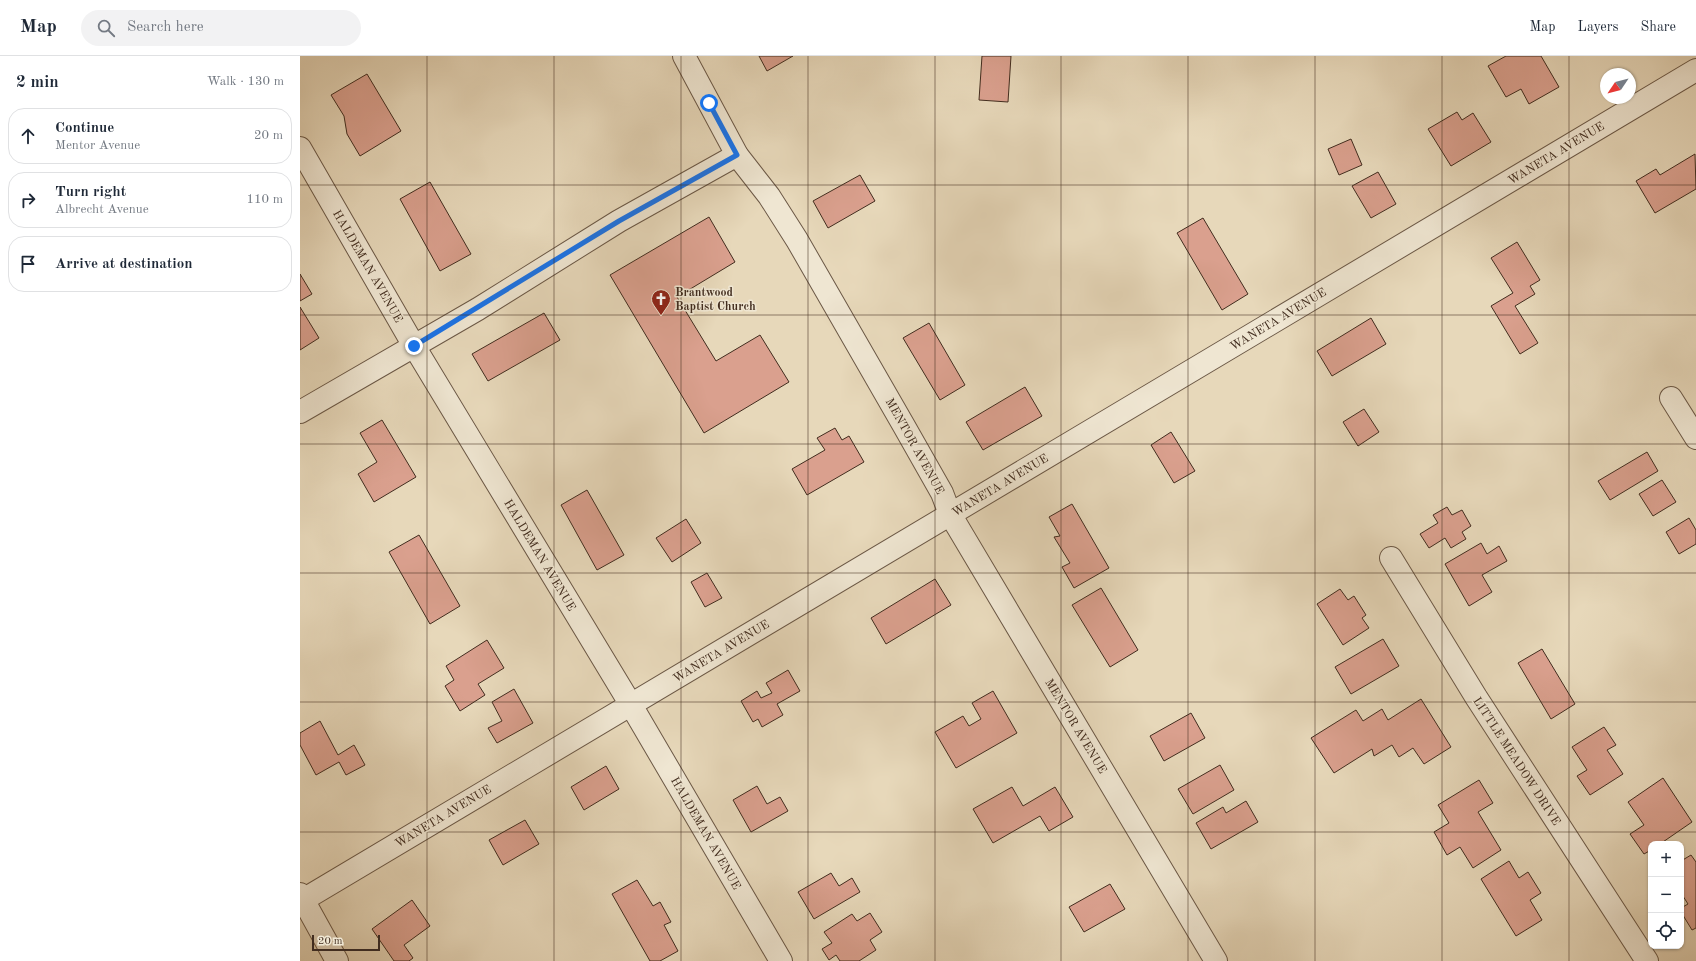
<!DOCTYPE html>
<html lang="en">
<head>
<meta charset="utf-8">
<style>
	:root { --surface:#fff; --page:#f2f2f3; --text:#1f2937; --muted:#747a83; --line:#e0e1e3 }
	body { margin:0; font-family:"Old Standard TT",serif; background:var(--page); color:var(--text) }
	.controls { position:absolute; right:12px; bottom:12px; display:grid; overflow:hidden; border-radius:8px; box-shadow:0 1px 3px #0004 }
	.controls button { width:36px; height:36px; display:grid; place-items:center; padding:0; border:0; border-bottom:1px solid var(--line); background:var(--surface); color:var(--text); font:20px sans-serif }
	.compass { position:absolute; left:1300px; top:12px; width:36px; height:36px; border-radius:50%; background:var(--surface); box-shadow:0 1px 3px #0004; rotate:235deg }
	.scale { position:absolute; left:12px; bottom:10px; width:68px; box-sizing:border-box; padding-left:4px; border:2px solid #422d1f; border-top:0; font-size:11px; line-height:14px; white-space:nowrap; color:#422d1f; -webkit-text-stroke:3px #efe6d2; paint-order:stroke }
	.stop { position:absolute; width:12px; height:12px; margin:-9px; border:3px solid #1a73e8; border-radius:50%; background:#fff }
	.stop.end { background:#1a73e8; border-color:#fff; box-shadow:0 1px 4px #0008 }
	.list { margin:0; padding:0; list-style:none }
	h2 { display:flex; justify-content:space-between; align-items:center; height:52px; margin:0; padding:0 16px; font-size:17px }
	h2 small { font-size:13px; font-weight:400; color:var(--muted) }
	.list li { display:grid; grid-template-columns:26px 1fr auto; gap:12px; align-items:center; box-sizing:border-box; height:56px; margin:0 8px 8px; padding:0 8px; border:1px solid var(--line); border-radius:16px }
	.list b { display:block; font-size:15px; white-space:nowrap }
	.list p { margin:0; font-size:13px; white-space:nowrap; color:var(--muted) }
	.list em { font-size:13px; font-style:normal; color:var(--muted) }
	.icon { flex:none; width:22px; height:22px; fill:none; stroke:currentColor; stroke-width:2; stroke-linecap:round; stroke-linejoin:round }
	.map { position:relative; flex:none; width:1396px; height:905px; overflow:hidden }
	header { display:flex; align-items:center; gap:24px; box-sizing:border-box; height:56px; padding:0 20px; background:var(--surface); border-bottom:1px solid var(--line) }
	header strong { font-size:19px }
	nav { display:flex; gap:22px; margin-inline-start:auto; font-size:14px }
	.search { width:280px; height:36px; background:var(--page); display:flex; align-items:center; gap:10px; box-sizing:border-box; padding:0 14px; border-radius:22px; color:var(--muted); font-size:15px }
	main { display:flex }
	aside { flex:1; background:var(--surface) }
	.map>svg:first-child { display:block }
	.building { fill:#daa08e; stroke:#422d1f }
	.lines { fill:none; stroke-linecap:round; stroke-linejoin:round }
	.minor-casing { stroke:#6b5846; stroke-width:24 }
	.minor { stroke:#efe6d2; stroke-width:22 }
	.route { stroke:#1a73e8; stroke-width:5 }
	.grid { fill:none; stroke:#422d1f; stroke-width:1; stroke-opacity:0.55 }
	.labels { text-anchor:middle; stroke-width:3; stroke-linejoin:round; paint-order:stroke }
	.street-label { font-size:12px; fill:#422d1f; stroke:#efe6d2 }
	.poi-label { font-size:12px; font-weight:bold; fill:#422d1f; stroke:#efe6d2; text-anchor:start }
</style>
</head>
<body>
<header>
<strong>Map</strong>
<div class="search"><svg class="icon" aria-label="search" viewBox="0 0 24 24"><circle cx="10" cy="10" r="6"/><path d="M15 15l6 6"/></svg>Search here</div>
<nav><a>Map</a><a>Layers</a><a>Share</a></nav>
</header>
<main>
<aside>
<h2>2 min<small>Walk · 130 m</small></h2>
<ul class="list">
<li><svg class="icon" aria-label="ahead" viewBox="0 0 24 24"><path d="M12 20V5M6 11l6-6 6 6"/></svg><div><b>Continue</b><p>Mentor Avenue</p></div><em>20 m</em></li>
<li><svg class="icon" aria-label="right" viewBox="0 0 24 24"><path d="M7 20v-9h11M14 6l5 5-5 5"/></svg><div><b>Turn right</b><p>Albrecht Avenue</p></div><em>110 m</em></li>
<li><svg class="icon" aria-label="arrive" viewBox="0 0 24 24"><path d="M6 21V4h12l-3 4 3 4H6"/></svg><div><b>Arrive at destination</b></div></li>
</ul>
</aside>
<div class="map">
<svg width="1396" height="905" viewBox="0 0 1396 905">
	<rect width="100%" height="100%" fill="#e7d8ba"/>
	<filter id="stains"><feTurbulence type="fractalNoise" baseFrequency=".005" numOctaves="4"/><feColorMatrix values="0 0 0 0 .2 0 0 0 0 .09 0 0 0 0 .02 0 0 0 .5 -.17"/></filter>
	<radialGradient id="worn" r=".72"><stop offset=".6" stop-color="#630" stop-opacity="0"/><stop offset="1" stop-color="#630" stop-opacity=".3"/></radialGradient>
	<g class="building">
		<path d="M459,0H493L467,15Z"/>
		<path d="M682,0H711L708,46L679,44Z"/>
		<path d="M1206,0H1241L1259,31L1229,48L1221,33L1206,41L1188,10Z"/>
		<path d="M67,18L101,75L60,100L47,78L44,60L31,39Z"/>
		<path d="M1157,56L1162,64L1173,57L1191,86L1151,110L1128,73Z"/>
		<path d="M1051,83L1062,109L1039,119L1028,93Z"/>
		<path d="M1395,98L1396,133L1355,157L1336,125L1356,113L1360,119Z"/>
		<path d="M1078,116L1096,148L1071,162L1052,130Z"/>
		<path d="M560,119L575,145L528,172L513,145Z"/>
		<path d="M130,126L171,198L140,215L100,143Z"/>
		<path d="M409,161L435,206L377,241L416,305L460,279L489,326L404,377L310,219Z"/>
		<path d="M903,162L948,238L922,254L877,177Z"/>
		<path d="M1217,186L1240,224L1230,230L1235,238L1215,250L1238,287L1220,298L1191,250L1213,237L1191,202Z"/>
		<path d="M0,218L12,238L0,245Z"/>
		<path d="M0,251L19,282L0,294Z"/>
		<path d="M244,257L260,284L188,325L172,298Z"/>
		<path d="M1071,262L1086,288L1032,320L1017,295Z"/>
		<path d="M629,267L665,329L640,344L603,282Z"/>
		<path d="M725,331L742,360L683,394L666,366Z"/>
		<path d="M1064,353L1079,376L1058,390L1043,366Z"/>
		<path d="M82,364L116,421L74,446L58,418L77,406L60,377Z"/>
		<path d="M535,372L542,384L549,380L564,406L507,439L492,413L525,394L517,382Z"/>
		<path d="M871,376L895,415L874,427L851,389Z"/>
		<path d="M1347,396L1358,415L1310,444L1298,425Z"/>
		<path d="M1362,424L1376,446L1353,460L1339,438Z"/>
		<path d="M287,434L324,499L297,514L261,449Z"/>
		<path d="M772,448L809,512L774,532L762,511L770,507L754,481L760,480L749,461Z"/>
		<path d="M1147,451L1152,459L1162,454L1171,470L1162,476L1166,483L1151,492L1145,482L1129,492L1120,478L1138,467L1133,459Z"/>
		<path d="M1389,462L1396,474V488L1379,498L1366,476Z"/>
		<path d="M386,463L401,487L372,506L356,482Z"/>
		<path d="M119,479L160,550L130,568L89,496Z"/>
		<path d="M1181,487L1187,498L1199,490L1207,505L1182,519L1192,536L1169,550L1145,508Z"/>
		<path d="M407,517L422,542L405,551L391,526Z"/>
		<path d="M635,523L651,549L586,588L571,562Z"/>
		<path d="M801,532L838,594L810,611L772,549Z"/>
		<path d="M1040,533L1048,544L1054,540L1066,559L1062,562L1069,572L1043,589L1017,548Z"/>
		<path d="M1083,583L1099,610L1051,638L1035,611Z"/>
		<path d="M187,584L204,612L178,628L185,639L160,655L145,630L154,624L146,610Z"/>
		<path d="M1242,593L1275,648L1251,663L1218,607Z"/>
		<path d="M488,614L500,635L477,648L483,659L462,671L458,663L453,666L441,645L457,635L461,642L472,637L466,627Z"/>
		<path d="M214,633L233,667L197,687L188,672L202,665L192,646Z"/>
		<path d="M693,635L717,677L656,712L635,676L663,660L669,670L681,663L672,647Z"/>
		<path d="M1121,643L1151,691L1124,708L1113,692L1099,701L1092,689L1074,700L1072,693L1034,717L1011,682L1056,654L1063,665L1082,653L1088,664Z"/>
		<path d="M891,657L905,682L864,705L850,680Z"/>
		<path d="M20,665L38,699L54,689L65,709L46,719L39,706L16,719L0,689V677Z"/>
		<path d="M1304,671L1316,689L1307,694L1323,718L1290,739L1277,720L1287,714L1272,691Z"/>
		<path d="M920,709L934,734L893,758L878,733Z"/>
		<path d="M306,710L319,733L284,754L271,731Z"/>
		<path d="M1363,722L1392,766L1360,788H1351V794L1344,798L1330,778L1344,769L1328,746Z"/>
		<path d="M1179,724L1193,747L1178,756L1201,794L1173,812L1160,791L1147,799L1134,776L1149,767L1138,749Z"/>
		<path d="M457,730L467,748L480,741L488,755L451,776L433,744Z"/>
		<path d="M712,731L723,750L755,731L773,761L749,775L740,760L693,787L673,753Z"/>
		<path d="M946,745L958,766L911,793L896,767L923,751L926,757Z"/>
		<path d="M225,764L239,788L203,809L189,784Z"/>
		<path d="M1391,799L1396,806V872L1392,874L1381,856V852L1388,848L1381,837V805Z"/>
		<path d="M1209,805L1219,822L1228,816L1241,837L1230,844L1242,864L1216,880L1181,823Z"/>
		<path d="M531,817L539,830L552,822L560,836L514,863L498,836Z"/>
		<path d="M337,824L353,850L360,846L371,866L364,869L378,895L360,905H350L312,838Z"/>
		<path d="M810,828L825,853L784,876L769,851Z"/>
		<path d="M112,844L130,870L104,889L113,902L109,905H94L72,873Z"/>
		<path d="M570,857L582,876L570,884L576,894L559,905H540L536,899L529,904L522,893L532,887L524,876L552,858L557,865Z"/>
	</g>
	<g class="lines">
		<defs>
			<g id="minor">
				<path d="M384,0L437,99L469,140L497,184L604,370L642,437L650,458L916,905"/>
				<path d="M0,92L114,290L331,649L481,905"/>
				<path d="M1371,342L1396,382"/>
				<path d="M0,356L178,253L319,165L437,99"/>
				<path d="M1091,502L1176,641L1347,905"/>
				<path d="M0,838L37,905"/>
				<path d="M3,844L1396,14"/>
			</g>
		</defs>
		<use href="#minor" class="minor-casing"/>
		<use href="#minor" class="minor"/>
	</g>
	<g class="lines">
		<path class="route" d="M114,290L319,165L437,99L409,47"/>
	</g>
	<path class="grid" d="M127,0V905M254,0V905M381,0V905M508,0V905M635,0V905M761,0V905M888,0V905M1015,0V905M1142,0V905M1269,0V905M0,129H1396M0,259H1396M0,388H1396M0,517H1396M0,646H1396M0,776H1396"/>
	<defs>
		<symbol id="church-pin" viewBox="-11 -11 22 30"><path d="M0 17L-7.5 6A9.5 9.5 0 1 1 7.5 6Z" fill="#8f2418" stroke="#efe6d2"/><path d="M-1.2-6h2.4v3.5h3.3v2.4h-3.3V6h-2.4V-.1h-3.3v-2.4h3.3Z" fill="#fff"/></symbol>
	</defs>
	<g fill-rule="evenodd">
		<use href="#church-pin" x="350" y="232" width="22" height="30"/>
	</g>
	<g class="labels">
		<g class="street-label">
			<text transform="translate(1256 97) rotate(-31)" y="4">WANETA AVENUE</text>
			<text transform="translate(68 210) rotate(60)" y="4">HALDEMAN AVENUE</text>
			<text transform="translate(978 263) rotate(-31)" y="4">WANETA AVENUE</text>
			<text transform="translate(615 390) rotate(61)" y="4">MENTOR AVENUE</text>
			<text transform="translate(700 429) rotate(-31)" y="4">WANETA AVENUE</text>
			<text transform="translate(240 499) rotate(59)" y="4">HALDEMAN AVENUE</text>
			<text transform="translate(421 595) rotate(-31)" y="4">WANETA AVENUE</text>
			<text transform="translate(776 670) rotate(59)" y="4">MENTOR AVENUE</text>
			<text transform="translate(1217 705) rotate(57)" y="4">LITTLE MEADOW DRIVE</text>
			<text transform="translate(143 760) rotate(-31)" y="4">WANETA AVENUE</text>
			<text transform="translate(406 777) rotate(60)" y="4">HALDEMAN AVENUE</text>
		</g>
		<g class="poi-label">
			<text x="375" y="240">Brantwood<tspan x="375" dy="14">Baptist Church</tspan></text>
		</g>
	</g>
	<rect width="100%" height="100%" filter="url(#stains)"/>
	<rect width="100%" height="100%" fill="url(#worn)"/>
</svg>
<div class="controls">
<button>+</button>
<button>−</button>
<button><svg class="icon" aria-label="locate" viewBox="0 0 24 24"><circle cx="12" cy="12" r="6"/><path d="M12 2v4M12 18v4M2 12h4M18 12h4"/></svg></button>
</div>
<svg class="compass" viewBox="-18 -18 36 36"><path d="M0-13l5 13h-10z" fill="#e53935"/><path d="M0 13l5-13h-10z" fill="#747a83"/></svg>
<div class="scale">20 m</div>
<div class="stop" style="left:409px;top:47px"></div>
<div class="stop end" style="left:114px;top:290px"></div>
</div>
</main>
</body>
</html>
